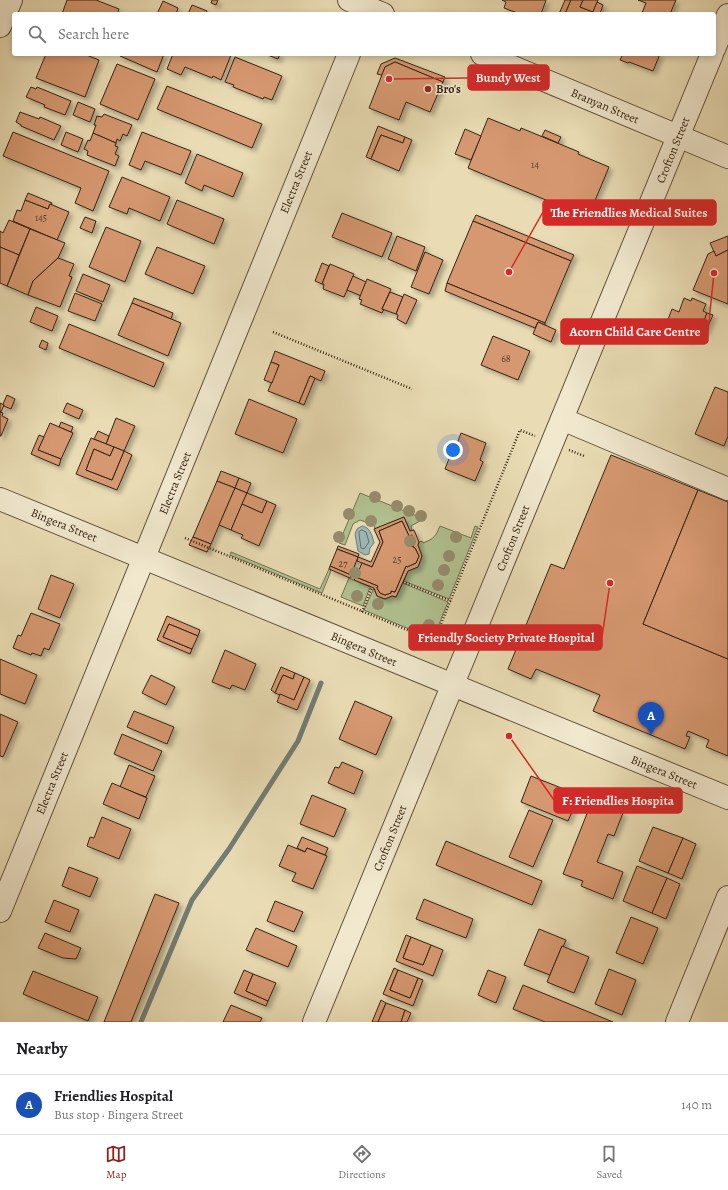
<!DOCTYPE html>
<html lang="en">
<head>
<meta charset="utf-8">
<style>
	:root { --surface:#fff; --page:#f2f2f2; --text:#202124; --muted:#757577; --line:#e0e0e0; --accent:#8f2418 }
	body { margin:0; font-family:Alegreya,serif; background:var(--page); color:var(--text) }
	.you { position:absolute; left:453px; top:450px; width:14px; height:14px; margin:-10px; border:3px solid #fff; border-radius:50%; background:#1a73e8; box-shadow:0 0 0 6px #1a73e833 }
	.badge { display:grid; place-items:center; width:26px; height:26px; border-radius:50%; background:var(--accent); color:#fff; font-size:13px; font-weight:700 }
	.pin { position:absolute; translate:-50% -33px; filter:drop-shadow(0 1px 2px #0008) }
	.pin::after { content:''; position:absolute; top:21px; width:14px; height:12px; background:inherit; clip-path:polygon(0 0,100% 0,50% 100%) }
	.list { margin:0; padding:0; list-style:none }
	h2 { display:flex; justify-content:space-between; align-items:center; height:52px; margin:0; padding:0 16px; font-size:17px }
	h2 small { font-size:13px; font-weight:400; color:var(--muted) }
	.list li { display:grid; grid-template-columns:26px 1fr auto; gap:12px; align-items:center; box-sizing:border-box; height:60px; padding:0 16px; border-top:1px solid var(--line) }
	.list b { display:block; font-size:15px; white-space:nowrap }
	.list p { margin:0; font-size:13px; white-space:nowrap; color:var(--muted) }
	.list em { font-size:13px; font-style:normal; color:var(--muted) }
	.icon { flex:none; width:22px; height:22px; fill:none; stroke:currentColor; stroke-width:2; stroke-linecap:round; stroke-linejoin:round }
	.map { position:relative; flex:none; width:728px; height:1022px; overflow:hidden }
	.search { position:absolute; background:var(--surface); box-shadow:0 2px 6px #0003; left:12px; right:12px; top:12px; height:44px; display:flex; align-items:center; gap:10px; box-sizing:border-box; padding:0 14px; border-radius:4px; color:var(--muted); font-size:15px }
	.sheet { height:112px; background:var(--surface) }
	nav { display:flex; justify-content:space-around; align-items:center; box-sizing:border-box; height:56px; border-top:1px solid var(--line); background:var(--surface); font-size:11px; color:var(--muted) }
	nav a { display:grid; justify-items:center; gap:2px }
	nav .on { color:var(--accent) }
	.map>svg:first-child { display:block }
	.green { fill:#b1c291; stroke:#727252 }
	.water { fill:#9cb9b7; stroke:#727d75 }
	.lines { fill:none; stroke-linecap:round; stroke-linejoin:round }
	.shore { stroke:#686e65; stroke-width:1 }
	.stream { stroke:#727d75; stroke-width:5 }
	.building { fill:#d69870; stroke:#342313; filter:url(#shadow) }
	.minor-casing { stroke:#61513b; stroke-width:24 }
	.path { stroke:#342313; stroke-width:2.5; stroke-dasharray:1 2; stroke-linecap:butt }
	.minor { stroke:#f1e8ce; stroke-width:22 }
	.tree { fill:#968c6c }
	.poi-dot { fill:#8f2418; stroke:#f1e8ce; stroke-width:1.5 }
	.labels { text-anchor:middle; stroke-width:3; stroke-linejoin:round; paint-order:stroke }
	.number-label { font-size:10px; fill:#5c402a }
	.poi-label { font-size:12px; font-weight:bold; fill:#342313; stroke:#f1e8ce; text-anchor:start }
	.street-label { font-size:12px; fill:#342313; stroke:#f1e8ce }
	.leader { fill:none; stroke:#d62828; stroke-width:1.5 }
	.callout-dot { fill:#d62828; stroke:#f1e8ce; stroke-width:1.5 }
	.callout { fill:#d62828; stroke:#d62828; stroke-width:1.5 }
	.callout-label { font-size:13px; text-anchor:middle; font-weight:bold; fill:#fff }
</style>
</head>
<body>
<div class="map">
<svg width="728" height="1022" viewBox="0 0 728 1022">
	<defs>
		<filter id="shadow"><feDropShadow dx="3.5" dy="3.5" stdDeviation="2" flood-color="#0004"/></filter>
	</defs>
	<rect width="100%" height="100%" fill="#e9dcb4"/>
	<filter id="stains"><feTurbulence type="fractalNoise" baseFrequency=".005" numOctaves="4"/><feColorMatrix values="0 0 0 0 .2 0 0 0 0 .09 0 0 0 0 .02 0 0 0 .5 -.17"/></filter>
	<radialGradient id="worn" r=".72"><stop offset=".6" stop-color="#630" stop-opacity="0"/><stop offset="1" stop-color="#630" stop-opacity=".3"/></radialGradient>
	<g class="green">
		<path d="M360,493L422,518L420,521L411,526L412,530L410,531L404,517L375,529L374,525L360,520L353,524L345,545L339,543Z"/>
		<path d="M440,526L471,538L475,526L478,527L449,599L404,581L408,571L418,567L422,556L418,545L419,542L422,541L423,543C435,538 435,537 440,526Z"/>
		<path d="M231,552L320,589L329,569L331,571L322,593L230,555Z"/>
		<path d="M349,578L370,587L363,606L341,597Z"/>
		<path d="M403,583L448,602L433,639L364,610L374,588L377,596L385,599L392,596L396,597Z"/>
	</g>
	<path class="water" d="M362,526C370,527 372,535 374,543L370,548L369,554L365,555L358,551L355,534L357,529Z"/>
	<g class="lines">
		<path class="shore" d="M362,530L366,532L369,542L364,549L361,548L359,534V532Z"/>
		<path class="stream" d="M141,1022L192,900L229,849L298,741L321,683"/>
	</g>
	<g class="building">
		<path d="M67,0H96L119,9L117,14H62Z"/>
		<path d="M212,0H218L216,5L211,3Z"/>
		<path d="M502,0H546L541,14H520L504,8L506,2Z"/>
		<path d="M565,0H571L565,14H559Z"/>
		<path d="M571,0H583L580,7L593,12L592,14H565Z"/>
		<path d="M583,0H598L593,12L580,7Z"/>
		<path d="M638,0H676L670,14L642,13L646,3Z"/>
		<path d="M163,1L178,8L176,14H157Z"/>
		<path d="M597,2L603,5L600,14H592Z"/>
		<path d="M192,5L207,11L206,14H188Z"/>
		<path d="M46,54H84L99,60L85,97L36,78Z"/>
		<path d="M121,54H164L157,72L120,56Z"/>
		<path d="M173,54H228L231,55L221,80L213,76L212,78L185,67L181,75L167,69Z"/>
		<path d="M265,54H280L278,59Z"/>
		<path d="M623,54H660L653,71L629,62L628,63L620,60Z"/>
		<path d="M235,57L282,76L272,100L264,97L263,99L233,87L234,85L225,82Z"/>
		<path d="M395,58L445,77L443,82L395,62L385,67L382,75L377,74L381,64Z"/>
		<path d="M395,62L443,82L430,112L406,102L399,120L369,108L385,67Z"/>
		<path d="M117,64L155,79L138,120L100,104Z"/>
		<path d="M167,86L262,124L252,148L157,109Z"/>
		<path d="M31,87L36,89L37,87L71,101L65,115L44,107L45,105L26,97Z"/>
		<path d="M78,102L95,109L90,122L73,115Z"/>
		<path d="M20,112L39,119L40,117L61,126L54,140L21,126V125L16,122Z"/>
		<path d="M104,114L132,125L127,136L123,134L120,141L117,139L116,143L93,133L96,125H94L97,116L102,117Z"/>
		<path d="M488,118L520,131L521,128L579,152L578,154L609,167L594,203L591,202L585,216L468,168Z"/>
		<path d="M378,126L405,137L403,143L381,135L371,159L366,157Z"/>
		<path d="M465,129L481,136L471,160L455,154Z"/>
		<path d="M545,130L561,137L558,143L542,136Z"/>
		<path d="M13,132L109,171L93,211L75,203L81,188L3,156Z"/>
		<path d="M66,132L83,139L78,152L61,145Z"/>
		<path d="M142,132L191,151L181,175L145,161L141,170L129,165Z"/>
		<path d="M93,133L116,143L115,146L118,147L115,154L119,156L115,166L87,155L88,151L84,149L88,140L90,141Z"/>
		<path d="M381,135L403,143L405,137L412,140L399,171L371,159Z"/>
		<path d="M197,154L243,173L233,197L204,185L202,191L185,183Z"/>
		<path d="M122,177L170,197L160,221L129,208L127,214L109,207Z"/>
		<path d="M28,193L52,203L51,205L50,204L48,209L25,200Z"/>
		<path d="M25,200L48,209L50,204L69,212L57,240L13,221L17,210L21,211Z"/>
		<path d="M177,200L224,219L214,244L167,224Z"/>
		<path d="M342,213L392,233L382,257L332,237Z"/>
		<path d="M476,215L574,255L571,261L473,221Z"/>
		<path d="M85,217L96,221L92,233L80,228Z"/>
		<path d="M9,220L30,229L19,255L0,247V231L3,233Z"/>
		<path d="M473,221L571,261L545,323L447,283Z"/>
		<path d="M106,227L141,241L125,282L89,267Z"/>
		<path d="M30,229L65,243L58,258L33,281L28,295L7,286Z"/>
		<path d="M397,236L425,247L416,271L388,259Z"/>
		<path d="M728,236V250L716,256L710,243Z"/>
		<path d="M0,247L19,255L7,286L0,283Z"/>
		<path d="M157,247L205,266L193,294L145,274Z"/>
		<path d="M728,250V304L693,290L708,254L714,251L716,256Z"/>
		<path d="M425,252L443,260L429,294L411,287Z"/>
		<path d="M58,258L74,264L69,276L72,277L60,307L28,295L33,281Z"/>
		<path d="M322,263L329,266L322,284L315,281Z"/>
		<path d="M330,264L354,274L344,297L323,289L324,284H322Z"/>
		<path d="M83,274L110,285L103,302L76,291Z"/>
		<path d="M353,276L366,282L361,296L347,290Z"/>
		<path d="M367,279L391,289L382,309H384L382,313L360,304L362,300L359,299Z"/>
		<path d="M447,283L545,323V325L538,322L535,328L445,291Z"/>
		<path d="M390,292L403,297L396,314L382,309Z"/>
		<path d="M75,293L102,304L95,321L68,311Z"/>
		<path d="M404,294L417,300L406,324L397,319L398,315L396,314Z"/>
		<path d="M134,298L173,313L171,319L132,303Z"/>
		<path d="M684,298L691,301L692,298L706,304L703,311L707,313L700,332L695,330L690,340L682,337V339L670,334L673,325L667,322L672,309L679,312Z"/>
		<path d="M132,303L181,323L168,356L118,335Z"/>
		<path d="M36,307L58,316L52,331L30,322Z"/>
		<path d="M707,313L713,315L705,333L700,331Z"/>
		<path d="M538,322L556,330L551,342L533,334Z"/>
		<path d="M69,324L164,363L154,387L59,348Z"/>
		<path d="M493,336L530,351L518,380L481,365Z"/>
		<path d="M42,340L48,343L46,350L39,347Z"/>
		<path d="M275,351L325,371L321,381L310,376L299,403L268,391L279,365L271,362Z"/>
		<path d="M271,362L279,365L272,383L264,380Z"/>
		<path d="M310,376L315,378L304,405L299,403Z"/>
		<path d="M715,387L728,392V436L724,446L695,434Z"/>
		<path d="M7,395L15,399L11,409L4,406L3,404Z"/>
		<path d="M249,399L297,419L283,453L235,434Z"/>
		<path d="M0,403L4,405L1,412H0Z"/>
		<path d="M67,403L83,410L79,419L63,412Z"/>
		<path d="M0,412L3,413L2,416L8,419L1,436H0Z"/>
		<path d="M116,418L135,426L124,451L106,444Z"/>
		<path d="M61,422L73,427L71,432L59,427Z"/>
		<path d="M50,423L73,433L61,459L38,450Z"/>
		<path d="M98,431L109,436L106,444L94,439Z"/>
		<path d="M461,433L486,443L480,460L483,462L475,481L445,469L450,456L452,457Z"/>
		<path d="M39,435L44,437L38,450L61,459L59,466L31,454Z"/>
		<path d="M91,438L114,447L110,456L94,449L86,470L112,480L124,451L132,455L117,490L76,474Z"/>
		<path d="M114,447L124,451L112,480L86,470L94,449L110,456Z"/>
		<path d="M611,455L698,490L643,624L728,659V756L706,747L709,740L688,731L686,736L690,737L685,749L593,711L600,695L536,669L531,679L508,669L551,564L564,569Z"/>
		<path d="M221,471L239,478L235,488L217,481Z"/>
		<path d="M239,478L251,483L247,493L235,488Z"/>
		<path d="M217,481L235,488L211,544L193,537Z"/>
		<path d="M235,488L247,493L231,530L219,525Z"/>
		<path d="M698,490L728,502V659L643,624Z"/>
		<path d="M247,493L267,501L262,513L242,504Z"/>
		<path d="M267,501L276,505L259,546L241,538L243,535L231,530L242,504L262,513Z"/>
		<path d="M404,517L410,531L414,530L419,542L418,545L422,556L418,567L408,571L396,597L392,596L385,599L377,596L374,588L354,580L356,577L378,586L377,588L380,593L385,595L391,593V591L395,592L406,566L407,567L416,563L419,556L415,548L413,547L415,542L412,535L409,536L402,521L379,531L383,542L372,567L357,561L358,557L371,562L380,542L374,529Z"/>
		<path d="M402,521L409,536L406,543L415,548L419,556L416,563L407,567L406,566L395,592L391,591V593L385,595L380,593L377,588L378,586L356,577L362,563L372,567L383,542L379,531Z"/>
		<path d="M193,537L211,544L207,552L189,545Z"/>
		<path d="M338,546L359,554L358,557L337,549Z"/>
		<path d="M337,549L358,557L351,575L330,566Z"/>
		<path d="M330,566L351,575L350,578L329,569Z"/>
		<path d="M51,575L74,584L60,618L38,609Z"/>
		<path d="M31,613L60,624L49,650L44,648L41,656L32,653L31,655L13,648L18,635L21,636Z"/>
		<path d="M167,616L200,630L198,636L169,624L163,637L192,649L190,654L157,640Z"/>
		<path d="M169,624L198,636L192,649L163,637Z"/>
		<path d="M225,650L256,664L245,690L232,685L230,689L212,682Z"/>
		<path d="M0,659L37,675L25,704L0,694Z"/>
		<path d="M281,667L295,673L293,679L283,675L275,693L271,690Z"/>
		<path d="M295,673L304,677L294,700L275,693L283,675L293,679Z"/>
		<path d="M151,675L175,687L166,705L142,693Z"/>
		<path d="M304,677L310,680L297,710L277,702L280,694L294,700Z"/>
		<path d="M355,701L392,717L376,755L339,739Z"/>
		<path d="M134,711L174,727L167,744L127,727Z"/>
		<path d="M0,714L18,722L3,757L0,756Z"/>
		<path d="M122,734L162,751L153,771L114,754Z"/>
		<path d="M342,762L363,771L354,794L328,783L335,767L339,768Z"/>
		<path d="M129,765L155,776L146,797L120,787Z"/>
		<path d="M531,776L579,795L568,821L521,802Z"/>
		<path d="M112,783L147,798L139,819L103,804Z"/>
		<path d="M312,795L346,809L334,837L300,824Z"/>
		<path d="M592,801L623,813L614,836L608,834L597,862L623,872L613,899L581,886L583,881L563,874Z"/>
		<path d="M529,810L553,820L533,867L509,857Z"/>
		<path d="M102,817L131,829L119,859L87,846L90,837L94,838Z"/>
		<path d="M653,827L683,838L668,873L639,861Z"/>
		<path d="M302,837L328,848L325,855L307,848L305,852L297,848Z"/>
		<path d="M683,838L696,844L682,879L668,873Z"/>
		<path d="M446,841L542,881L532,905L436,865Z"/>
		<path d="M288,845L305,852L307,848L327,856L313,889L292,881L296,873L279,866Z"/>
		<path d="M637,866L667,878L652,913L623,901Z"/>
		<path d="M69,867L98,878L90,897L62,886Z"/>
		<path d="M667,878L680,884L666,919L652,913Z"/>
		<path d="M155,894L179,903L131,1022H104Z"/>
		<path d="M424,899L473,919L466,938L416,919Z"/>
		<path d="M54,900L79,910L70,932L45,922Z"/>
		<path d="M275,901L303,912L294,932L267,921Z"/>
		<path d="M631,917L658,928L643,964L616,953Z"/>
		<path d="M256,928L297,946L288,967L246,950Z"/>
		<path d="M539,929L566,940L563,947L562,946L550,975L524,965Z"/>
		<path d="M45,933L81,948L76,959L63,958L38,948Z"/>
		<path d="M406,935L411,937L403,958L423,965L431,945L443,950L433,976L396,961Z"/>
		<path d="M411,937L431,945L423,965L403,958Z"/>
		<path d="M562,946L589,957L574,993L547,982Z"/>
		<path d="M394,968L398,970L390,990L410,998L418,978L423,980L413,1006L383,994Z"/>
		<path d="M609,969L636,980L622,1015L595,1004Z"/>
		<path d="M244,970L253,974L246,991L268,1001L266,1006L234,993Z"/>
		<path d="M398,970L418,978L410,998L390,990Z"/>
		<path d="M488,970L506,977L496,1003L478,995Z"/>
		<path d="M33,971L98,997L88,1021L23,994Z"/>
		<path d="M253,974L276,983L268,1001L246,991Z"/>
		<path d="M523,985L613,1022H545L513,1009Z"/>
		<path d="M381,1000L386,1003L378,1022H372Z"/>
		<path d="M386,1003L405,1010L401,1022H378Z"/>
		<path d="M231,1005L262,1018L260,1022H223Z"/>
		<path d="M405,1010L411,1013L407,1022H401Z"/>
	</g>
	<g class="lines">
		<defs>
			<g id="minor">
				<path d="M349,0L383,14"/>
				<path d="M0,26L11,0"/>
				<path d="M714,49L728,15"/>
				<path d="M482,54L728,157"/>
				<path d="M562,419L728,489"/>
				<path d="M0,499L728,798"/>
				<path d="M0,911L349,54"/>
				<path d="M314,1022L712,54"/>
				<path d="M677,1022L728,897"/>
			</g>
		</defs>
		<use href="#minor" class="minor-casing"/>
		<g class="path">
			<path d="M273,332L412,389"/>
			<path d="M569,450L584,456"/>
			<path d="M185,538L434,641L520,430L535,436"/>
			<path d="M403,582L451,601"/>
			<path d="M362,612L372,587"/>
		</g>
		<use href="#minor" class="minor"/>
	</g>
	<g class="tree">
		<circle cx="375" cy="497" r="6"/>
		<circle cx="397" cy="506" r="6"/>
		<circle cx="409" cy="511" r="6"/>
		<circle cx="349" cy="514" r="6"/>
		<circle cx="421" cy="516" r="6"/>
		<circle cx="371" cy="521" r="6"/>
		<circle cx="339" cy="537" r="6"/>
		<circle cx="456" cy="537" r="6"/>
		<circle cx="410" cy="541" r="6"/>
		<circle cx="449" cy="556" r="6"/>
		<circle cx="444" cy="570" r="6"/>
		<circle cx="355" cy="573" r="6"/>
		<circle cx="438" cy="585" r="6"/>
		<circle cx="357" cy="596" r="6"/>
		<circle cx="378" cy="604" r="6"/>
		<circle cx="429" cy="625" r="6"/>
	</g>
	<circle class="poi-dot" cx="428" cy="89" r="4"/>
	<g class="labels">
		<g class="number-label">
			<text x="535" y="168">14</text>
			<text x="41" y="221">145</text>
			<text x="506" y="362">68</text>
			<text x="397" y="563">25</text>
			<text x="343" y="567">27</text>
		</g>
		<g class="poi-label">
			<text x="436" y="93">Bro's</text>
		</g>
		<g class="street-label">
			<text transform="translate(605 106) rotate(23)" y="4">Branyan Street</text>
			<text transform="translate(673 150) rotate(-68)" y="4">Crofton Street</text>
			<text transform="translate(296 182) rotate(-68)" y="4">Electra Street</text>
			<text transform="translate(175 483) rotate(-68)" y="4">Electra Street</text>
			<text transform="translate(64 525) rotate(22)" y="4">Bingera Street</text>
			<text transform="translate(513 538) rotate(-68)" y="4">Crofton Street</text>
			<text transform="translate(364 649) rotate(23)" y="4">Bingera Street</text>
			<text transform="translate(664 772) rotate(22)" y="4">Bingera Street</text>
			<text transform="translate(52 783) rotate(-68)" y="4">Electra Street</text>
			<text transform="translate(390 838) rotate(-68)" y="4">Crofton Street</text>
		</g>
	</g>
	<path class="leader" d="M389 79L468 78M509 272L543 212M714 273L708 331M610 583L602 637M509 736L554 800"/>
	<g class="callout-dot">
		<circle cx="389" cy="79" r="4"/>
		<circle cx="509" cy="272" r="4"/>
		<circle cx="714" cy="273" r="4"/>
		<circle cx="610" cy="583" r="4"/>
		<circle cx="509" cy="736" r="4"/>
	</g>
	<g class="callout">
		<rect x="468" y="65" width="81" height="25" rx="4"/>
		<rect x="543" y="200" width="173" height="25" rx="4"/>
		<rect x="561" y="319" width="147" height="25" rx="4"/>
		<rect x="409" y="625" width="193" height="25" rx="4"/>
		<rect x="554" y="788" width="128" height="25" rx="4"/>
	</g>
	<g class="callout-label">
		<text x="508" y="82">Bundy West</text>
		<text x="629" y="217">The Friendlies Medical Suites</text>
		<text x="635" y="336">Acorn Child Care Centre</text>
		<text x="506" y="642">Friendly Society Private Hospital</text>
		<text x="618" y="805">F: Friendlies Hospita</text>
	</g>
	<rect width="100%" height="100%" filter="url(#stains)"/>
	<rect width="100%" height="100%" fill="url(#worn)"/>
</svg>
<div class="you"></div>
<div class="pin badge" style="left:651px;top:735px;background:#1a4fb4">A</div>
<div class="search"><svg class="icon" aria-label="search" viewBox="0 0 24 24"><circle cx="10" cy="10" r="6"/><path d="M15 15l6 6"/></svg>Search here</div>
</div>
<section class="sheet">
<h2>Nearby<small></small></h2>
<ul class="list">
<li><span class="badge" style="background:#1a4fb4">A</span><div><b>Friendlies Hospital</b><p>Bus stop · Bingera Street</p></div><em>140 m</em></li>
</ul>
</section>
<nav>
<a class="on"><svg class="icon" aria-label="map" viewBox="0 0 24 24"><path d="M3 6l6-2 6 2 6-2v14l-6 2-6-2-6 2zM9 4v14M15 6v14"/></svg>Map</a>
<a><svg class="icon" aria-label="directions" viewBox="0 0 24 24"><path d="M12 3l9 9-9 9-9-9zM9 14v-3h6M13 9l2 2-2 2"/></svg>Directions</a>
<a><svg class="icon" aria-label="saved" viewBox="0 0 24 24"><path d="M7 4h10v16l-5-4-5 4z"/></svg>Saved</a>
</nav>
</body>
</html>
